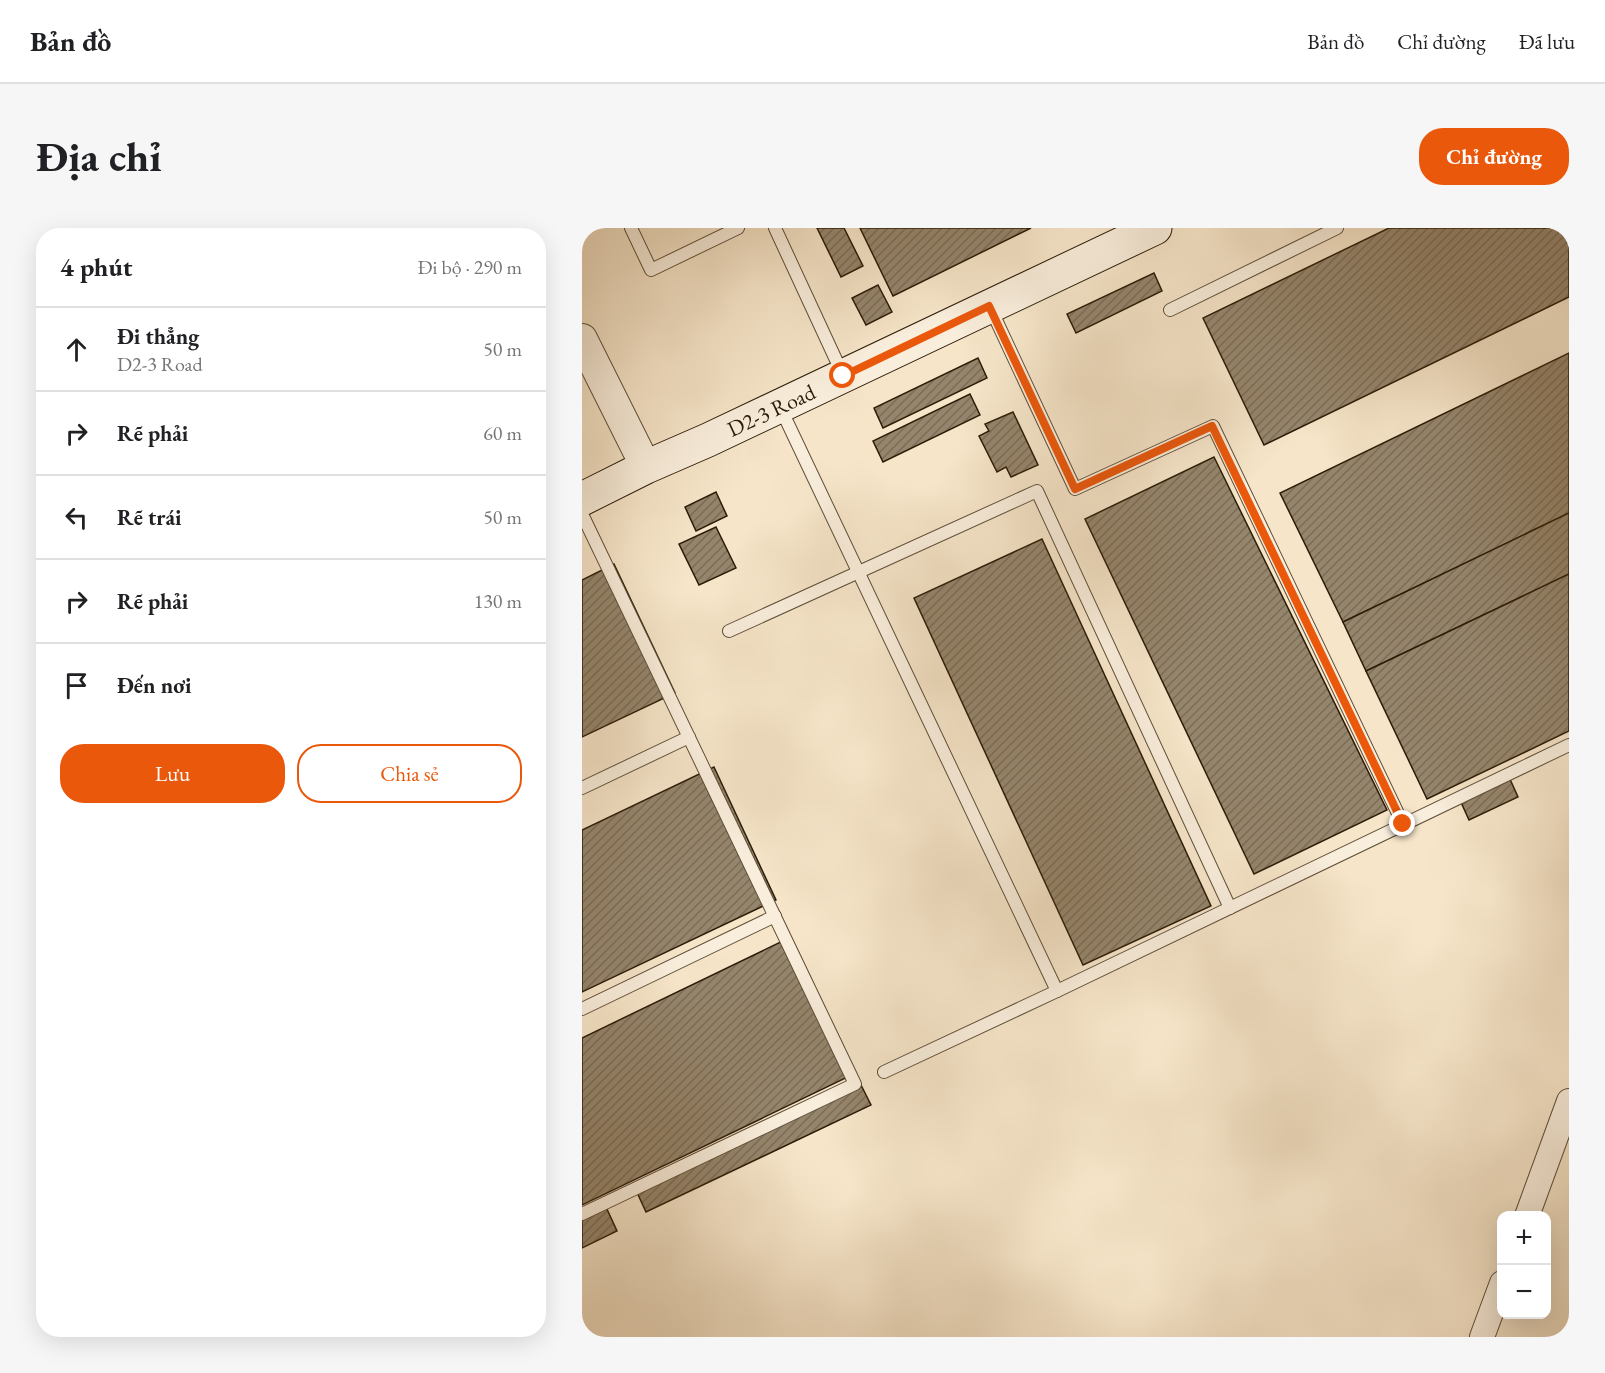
<!DOCTYPE html>
<html lang="vi">
<head>
<meta charset="utf-8">
<style>
	:root { --surface:#fff; --page:#f6f6f6; --text:#202124; --muted:#757577; --line:#e0e0e0; --accent:#ea580c }
	body { margin:0; font-family:"EB Garamond",serif; background:var(--page); color:var(--text) }
	.controls { position:absolute; right:18px; bottom:18px; display:grid; overflow:hidden; border-radius:12px; box-shadow:0 6px 24px #0002 }
	.controls button { width:54px; height:54px; display:grid; place-items:center; padding:0; border:0; border-bottom:2px solid var(--line); background:var(--surface); color:var(--text); font:30px sans-serif }
	.stop { position:absolute; width:18px; height:18px; margin:-14px; border:4px solid #ea580c; border-radius:50%; background:#fff }
	.stop.end { background:#ea580c; border-color:#fff; box-shadow:0 2px 6px #0008 }
	.list { margin:0; padding:0; list-style:none }
	h2 { display:flex; justify-content:space-between; align-items:center; height:78px; margin:0; padding:0 24px; font-size:26px }
	h2 small { font-size:20px; font-weight:400; color:var(--muted) }
	.list li { display:grid; grid-template-columns:39px 1fr auto; gap:18px; align-items:center; box-sizing:border-box; height:84px; padding:0 24px; border-top:2px solid var(--line) }
	.list b { display:block; font-size:22px; white-space:nowrap }
	.list p { margin:0; font-size:20px; white-space:nowrap; color:var(--muted) }
	.list em { font-size:20px; font-style:normal; color:var(--muted) }
	.actions { display:flex; gap:12px; padding:18px 24px }
	.actions a { flex:1; padding:14px 0; border:2px solid var(--accent); border-radius:24px; text-align:center; font-size:21px; color:var(--accent) }
	.actions .main { background:var(--accent); color:#fff }
	.icon { flex:none; width:33px; height:33px; fill:none; stroke:currentColor; stroke-width:2; stroke-linecap:round; stroke-linejoin:round }
	.map { position:relative; flex:none; width:987px; height:1109px; overflow:hidden; border-radius:24px }
	header { display:flex; align-items:center; gap:36px; box-sizing:border-box; height:84px; padding:0 30px; background:var(--surface); border-bottom:2px solid var(--line) }
	header strong { font-size:28px }
	nav { display:flex; gap:33px; margin-inline-start:auto; font-size:21px }
	.intro { display:flex; align-items:center; justify-content:space-between; box-sizing:border-box; height:144px; padding:0 36px }
	h1 { margin:0; font-size:42px }
	.button { padding:15px 27px; border-radius:24px; background:var(--accent); color:#fff; font-size:21px; font-weight:700 }
	main { display:flex; gap:36px; padding:0 36px }
	aside { flex:1; background:var(--surface); border-radius:24px; box-shadow:0 6px 24px #0002 }
	.map>svg:first-child { display:block }
	.building { fill:url(#building-hatch); stroke:#2c1c07; stroke-width:1.5 }
	.lines { fill:none; stroke-linecap:round; stroke-linejoin:round }
	.service-casing { stroke:#5e4e38; stroke-width:14 }
	.minor-casing { stroke:#5e4e38; stroke-width:26 }
	.tertiary-casing { stroke:#5e4e38; stroke-width:32 }
	.secondary-casing { stroke:#2c1c07; stroke-width:35 }
	.service { stroke:#f9eedc; stroke-width:12 }
	.minor { stroke:#f9eedc; stroke-width:24 }
	.tertiary { stroke:#f9eedc; stroke-width:30 }
	.secondary { stroke:#f9eedc; stroke-width:33 }
	.route { stroke:#ea580c; stroke-width:8 }
	.labels { text-anchor:middle; stroke-width:5; stroke-linejoin:round; paint-order:stroke }
	.street-label { font-size:22px; fill:#2c1c07; stroke:#f9eedc }
</style>
</head>
<body>
<header>
<strong>Bản đồ</strong>
<nav><a>Bản đồ</a><a>Chỉ đường</a><a>Đã lưu</a></nav>
</header>
<div class="intro"><h1>Địa chỉ</h1><a class="button">Chỉ đường</a></div>
<main>
<aside>
<h2>4 phút<small>Đi bộ · 290 m</small></h2>
<ul class="list">
<li><svg class="icon" aria-label="ahead" viewBox="0 0 24 24"><path d="M12 20V5M6 11l6-6 6 6"/></svg><div><b>Đi thẳng</b><p>D2-3 Road</p></div><em>50 m</em></li>
<li><svg class="icon" aria-label="right" viewBox="0 0 24 24"><path d="M7 20v-9h11M14 6l5 5-5 5"/></svg><div><b>Rẽ phải</b></div><em>60 m</em></li>
<li><svg class="icon" aria-label="left" viewBox="0 0 24 24"><path d="M17 20v-9H6M10 6l-5 5 5 5"/></svg><div><b>Rẽ trái</b></div><em>50 m</em></li>
<li><svg class="icon" aria-label="right" viewBox="0 0 24 24"><path d="M7 20v-9h11M14 6l5 5-5 5"/></svg><div><b>Rẽ phải</b></div><em>130 m</em></li>
<li><svg class="icon" aria-label="arrive" viewBox="0 0 24 24"><path d="M6 21V4h12l-3 4 3 4H6"/></svg><div><b>Đến nơi</b></div></li>
</ul>
<div class="actions"><a class="main">Lưu</a><a>Chia sẻ</a></div>
</aside>
<div class="map">
<svg width="987" height="1109" viewBox="0 0 987 1109">
	<defs>
		<pattern id="building-hatch" width="6" height="6" patternUnits="userSpaceOnUse" patternTransform="scale(1.5)"><rect width="6" height="6" fill="#95856c"/><path d="M-1 1l2-2M0 6l6-6M5 7l2-2" fill="none" stroke="#7a6c57"/></pattern>
	</defs>
	<rect width="100%" height="100%" fill="#f6e5c9"/>
	<filter id="stains"><feTurbulence type="fractalNoise" baseFrequency=".00333" numOctaves="4"/><feColorMatrix values="0 0 0 0 .2 0 0 0 0 .09 0 0 0 0 .02 0 0 0 .5 -.17"/></filter>
	<radialGradient id="worn" r=".72"><stop offset=".6" stop-color="#630" stop-opacity="0"/><stop offset="1" stop-color="#630" stop-opacity=".3"/></radialGradient>
	<g class="building">
		<path d="M235,0H262L281,38L259,49Z"/>
		<path d="M278,0H449L311,68Z"/>
		<path d="M807,0H987V69L682,217L621,90Z"/>
		<path d="M572,45L580,63L494,105L485,86Z"/>
		<path d="M296,57L310,84L284,97L270,70Z"/>
		<path d="M987,125V285L761,394L698,265Z"/>
		<path d="M396,130L405,150L301,200L292,180Z"/>
		<path d="M388,166L398,187L301,234L291,213Z"/>
		<path d="M431,184L456,237L429,249L424,239L415,244L397,208L407,203L403,196Z"/>
		<path d="M632,229L805,582L672,646L503,291Z"/>
		<path d="M134,264L145,288L114,303L103,279Z"/>
		<path d="M987,285V346L784,443L761,394Z"/>
		<path d="M134,299L154,340L117,357L97,316Z"/>
		<path d="M460,311L629,678L501,737L332,370Z"/>
		<path d="M32,336L93,465L0,509V352Z"/>
		<path d="M987,346V503L845,571L784,443Z"/>
		<path d="M132,539L194,672L0,764V602Z"/>
		<path d="M927,549L936,569L887,592L878,572Z"/>
		<path d="M209,709L274,845L0,977V810Z"/>
		<path d="M277,853L289,877L64,984L53,960Z"/>
		<path d="M24,979L35,1003L0,1020V990Z"/>
	</g>
	<g class="lines">
		<defs>
			<g id="service">
				<path d="M49,0L69,42L156,0"/>
				<path d="M193,0L261,147"/>
				<path d="M408,79L493,261L631,198L821,596"/>
				<path d="M588,82L755,0"/>
				<path d="M198,179L475,763L302,844"/>
				<path d="M0,286L273,856L0,986"/>
				<path d="M147,403L455,263L648,680"/>
				<path d="M0,560L107,509"/>
				<path d="M475,763L987,517"/>
				<path d="M0,781L193,688"/>
			</g>
			<g id="minor">
				<path d="M945,988L987,873"/>
				<path d="M900,1109L920,1055"/>
			</g>
			<path id="tertiary" d="M0,111L64,239"/>
			<path id="secondary" d="M0,271L64,239L126,212L573,0"/>
		</defs>
		<use href="#service" class="service-casing"/>
		<use href="#minor" class="minor-casing"/>
		<use href="#tertiary" class="tertiary-casing"/>
		<use href="#secondary" class="secondary-casing"/>
		<use href="#service" class="service"/>
		<use href="#minor" class="minor"/>
		<use href="#tertiary" class="tertiary"/>
		<use href="#secondary" class="secondary"/>
	</g>
	<g class="lines">
		<path class="route" d="M261,148L407,78L493,261L630,198L821,596"/>
	</g>
	<g class="labels">
		<g class="street-label">
			<text transform="translate(189 182) rotate(-25)" y="8">D2-3 Road</text>
		</g>
	</g>
	<rect width="100%" height="100%" filter="url(#stains)"/>
	<rect width="100%" height="100%" fill="url(#worn)"/>
</svg>
<div class="controls">
<button>+</button>
<button>−</button>
</div>
<div class="stop" style="left:261px;top:148px"></div>
<div class="stop end" style="left:821px;top:596px"></div>
</div>
</main>
</body>
</html>
